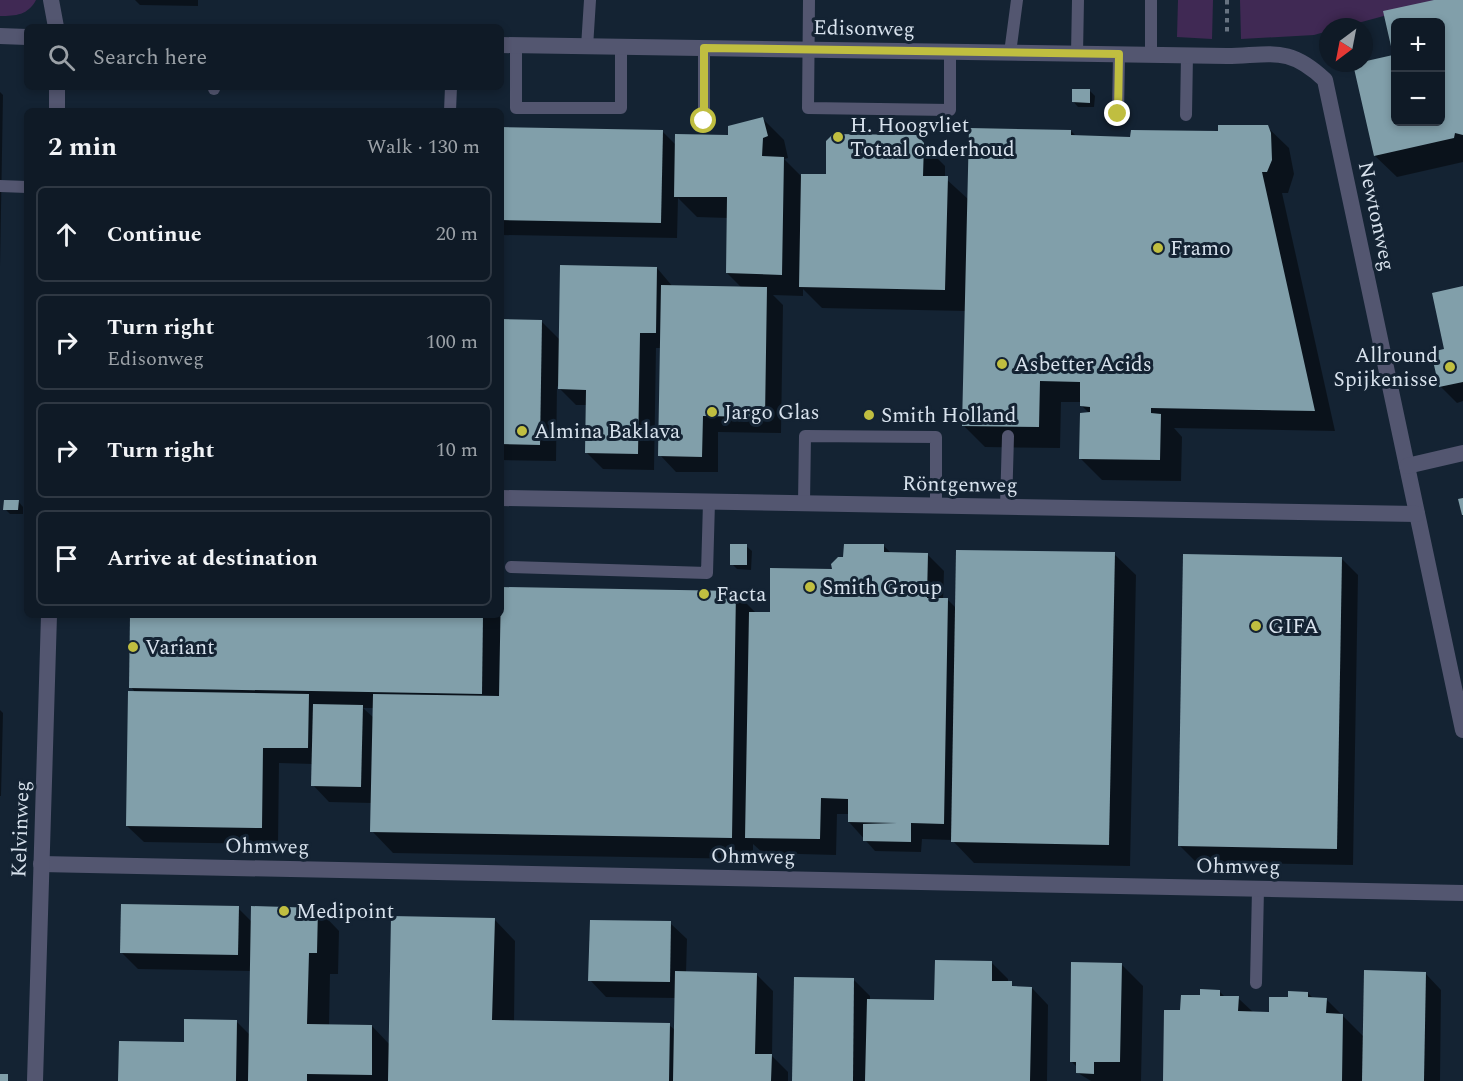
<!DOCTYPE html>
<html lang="en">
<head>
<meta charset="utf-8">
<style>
	:root { --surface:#0f1a26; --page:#1d2732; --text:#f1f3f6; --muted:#9ba1a7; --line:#2f3843 }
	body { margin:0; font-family:Spectral,serif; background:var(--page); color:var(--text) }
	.controls { position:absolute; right:18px; top:18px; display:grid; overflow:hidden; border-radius:9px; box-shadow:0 3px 9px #0003 }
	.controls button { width:54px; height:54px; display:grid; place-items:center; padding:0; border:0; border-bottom:2px solid var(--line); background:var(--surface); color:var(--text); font:30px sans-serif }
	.compass { position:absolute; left:1319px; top:18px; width:54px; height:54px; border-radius:50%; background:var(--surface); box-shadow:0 3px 9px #0003; rotate:212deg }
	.stop { position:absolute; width:18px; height:18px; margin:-14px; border:4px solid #c0be40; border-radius:50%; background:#fff }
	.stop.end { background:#c0be40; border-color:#fff; box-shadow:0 2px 6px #0008 }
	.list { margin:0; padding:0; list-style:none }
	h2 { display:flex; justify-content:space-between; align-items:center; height:78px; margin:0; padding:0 24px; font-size:26px }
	h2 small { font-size:20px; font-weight:400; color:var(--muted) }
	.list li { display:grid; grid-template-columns:39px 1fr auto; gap:18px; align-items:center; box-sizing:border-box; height:96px; margin:0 12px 12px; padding:0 12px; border:2px solid var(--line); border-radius:9px }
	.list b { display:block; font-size:22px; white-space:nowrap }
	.list p { margin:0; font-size:20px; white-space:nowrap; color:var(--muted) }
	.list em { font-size:20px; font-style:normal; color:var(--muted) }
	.icon { flex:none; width:33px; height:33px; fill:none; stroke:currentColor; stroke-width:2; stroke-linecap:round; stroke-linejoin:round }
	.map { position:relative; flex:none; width:1463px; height:1081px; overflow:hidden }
	.search { position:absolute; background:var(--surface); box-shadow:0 3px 9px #0003; left:24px; top:24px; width:480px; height:66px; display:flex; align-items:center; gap:15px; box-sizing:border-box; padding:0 21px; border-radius:9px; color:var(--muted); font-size:22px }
	.panel { position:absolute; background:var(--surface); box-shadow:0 3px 9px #0003; left:24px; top:108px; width:480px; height:510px; border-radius:9px }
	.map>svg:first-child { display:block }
	.green { fill:#402954 }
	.shadow { fill:#0007; fill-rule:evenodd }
	.building { fill:#819faa; fill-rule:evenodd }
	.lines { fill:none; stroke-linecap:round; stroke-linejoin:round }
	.path { stroke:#677381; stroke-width:4; stroke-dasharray:4.5 4.5; stroke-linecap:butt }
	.service { stroke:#535670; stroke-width:12 }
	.minor { stroke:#535670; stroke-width:16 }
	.route { stroke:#c0be40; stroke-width:8 }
	.poi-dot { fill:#c0be40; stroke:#142333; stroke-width:2 }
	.labels { text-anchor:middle; stroke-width:6; stroke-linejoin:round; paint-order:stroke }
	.street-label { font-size:21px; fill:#d8e2ed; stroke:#142333 }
	.poi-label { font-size:21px; fill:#d8e2ed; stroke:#142333; text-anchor:start }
</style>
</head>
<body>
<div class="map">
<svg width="1463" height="1081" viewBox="0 0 1463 1081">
	<rect width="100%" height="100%" fill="#142333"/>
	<g class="green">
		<path d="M0,0H36C28,15 16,16 0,16Z"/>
		<path d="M1178,0H1213L1212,39L1177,37Z"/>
		<path d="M1240,0H1443L1343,27H1328V31L1314,35L1241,39Z"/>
	</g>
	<g class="shadow">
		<path d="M135,0H223H198V6L140,5Z"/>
		<path d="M1441,0H1463V162L1397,177L1375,156L1394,56L1385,12ZM1396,22H1440V122H1396Z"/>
		<path d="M1089,90L1095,96L1094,107H1078L1073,101Z"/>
		<path d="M0,92L3,95L0,268Z"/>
		<path d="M763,119L784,140L788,158L784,159L801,176H827L916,137L945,166V178L968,199L1071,131L1077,137L1132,138L1219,133L1267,127L1289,148L1294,174L1288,193H1282L1335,431L1174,428L1182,437L1181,481L1102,480L1080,458L1090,414L1082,406V402H1061L1060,448L985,447L963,425L966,311L822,308L803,289V296L773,295L783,305L781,433L718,432V472H676L660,455L662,348H656L654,470L603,469L587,453V405H576L557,386L556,461L501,460V321H541L560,340L657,268L673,287L742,288L727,273L728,218L697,217L678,198L677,238L501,235V128L662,131L677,146L729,137Z"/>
		<path d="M1463,288V401L1457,403L1440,386L1446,350Z"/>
		<path d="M18,501L23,507V514H10L5,509Z"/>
		<path d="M746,546L752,551L751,570L737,569L732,564Z"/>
		<path d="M884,546L892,554L928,555L944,571L943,600H948L956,608L1114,554L1136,575L1130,866L974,863L952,840L922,839L921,852L875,851L849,822V814H837L836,855L763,853L753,844V859L393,853L372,831V803L329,802L313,785V764L279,763L278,844L144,842L127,826L135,692L131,687L132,615H501L735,592L757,614H771L834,570L845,559ZM363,708H374V718Z"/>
		<path d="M1341,558L1358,575L1353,865L1196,862L1180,846Z"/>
		<path d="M0,710L3,713L1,796H0Z"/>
		<path d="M238,908L252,922L318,909L339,931L338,974H330L329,1026H372L390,1045L494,919L515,941L514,1022L669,1025L675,1030L676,998L606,997L590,980L670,923L687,939L686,973L756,974L773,991L772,1056L788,1072V1081H119L185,1043L236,1021L250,1035L251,971L138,969L122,953Z"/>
		<path d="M991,962L1008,979V983L1016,988H1032L1048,1005L1047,1081H793L854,980L870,996V1001L936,1002Z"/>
		<path d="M1121,964L1143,986L1141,1081H1091L1078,1073V1068L1071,1061Z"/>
		<path d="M1425,973L1441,990L1440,1081H1165L1182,1012L1201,997L1219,991L1225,997L1238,998L1254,1013H1270L1289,999L1308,993L1314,999H1326L1364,1037Z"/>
	</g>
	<g class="building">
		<path d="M1434,0H1463V135L1455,133L1454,138L1374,156L1353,64L1393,55L1383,11ZM1396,22H1440V122H1396Z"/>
		<path d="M1072,89H1090V103L1072,102Z"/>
		<path d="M763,117L768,136L763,138L762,156L784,157L782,275L726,273L727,197H674L675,134L728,135V126Z"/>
		<path d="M1218,125H1268L1271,133L1272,160L1267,172H1262L1315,411L1151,408V413L1161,414L1160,460L1079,459L1080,413L1090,412V407L1080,406V382L1040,381L1039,427L962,426L969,128L1071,130V135L1130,137L1131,130L1218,131Z"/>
		<path d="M501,127L663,130L661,223L501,220Z"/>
		<path d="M833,134L917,135L924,143L923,176H948L945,290L799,287L801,174H826V141Z"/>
		<path d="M560,265L657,267L656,333H640L638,454L585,453L586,390L558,389Z"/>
		<path d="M661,285L767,287L765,417L703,416L702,457L658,456Z"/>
		<path d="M1463,286V382L1439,387L1431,352L1444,349L1432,293Z"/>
		<path d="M501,319L542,320L540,445L501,444Z"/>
		<path d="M1463,498V515H1462L1458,499Z"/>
		<path d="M4,500H19L18,510H3Z"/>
		<rect x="730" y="544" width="17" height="21"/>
		<path d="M844,544H884V552L928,553L927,598H948L944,824L911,823V842L863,841V824L897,823L848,822V799L821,798L820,839L745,838L749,612H770V568L832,569L831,564L838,557H843Z"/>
		<path d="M956,550L1115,552L1109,845L951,842Z"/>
		<path d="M1183,554L1342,557L1337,849L1178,846Z"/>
		<path d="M501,587L736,591L732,838L370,832L373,694L499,696Z"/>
		<path d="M130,615H483L482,694L129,688Z"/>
		<path d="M128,691L309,694L308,748H263L262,828L126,826Z"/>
		<path d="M313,704L363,705L361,787L311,786Z"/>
		<path d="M121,904L239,906L238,955L120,953Z"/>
		<path d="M251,906L318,908L317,953H309L307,1024L372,1025V1075L307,1074V1081H248Z"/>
		<path d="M391,916L495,918L492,1020L670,1023L669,1081H388Z"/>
		<path d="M590,920L671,921L670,982L588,981Z"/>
		<path d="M935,960L992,961V981H1012V986L1032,987L1030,1081H865L867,999L934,1000Z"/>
		<path d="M1071,962L1122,963L1120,1062H1094V1074L1076,1073V1062H1070Z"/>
		<path d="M1364,970L1426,972L1424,1081H1362Z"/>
		<path d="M675,971L757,973L755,1054H772L771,1081H673Z"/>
		<path d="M794,977L854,978L853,1081H792Z"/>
		<path d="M1200,989L1220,990V996H1239L1238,1011L1269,1012V997H1288V991L1308,992V997L1327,998L1326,1013L1343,1014L1342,1081H1163L1164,1010H1180L1181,995H1200Z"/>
		<path d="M184,1019L237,1020L236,1081H118L119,1041L184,1042Z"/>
		<rect x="0" y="1074" width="8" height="7"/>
	</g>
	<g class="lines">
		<path class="path" d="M1227,0V35"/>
		<g class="service">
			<path d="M809,0L808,108L950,110V52"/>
			<path d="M516,46V108H621V47"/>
			<path d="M587,47L590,0"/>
			<path d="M1010,53L1017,0"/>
			<path d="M1077,54L1078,0"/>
			<path d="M1151,55V0"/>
			<path d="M214,89V87"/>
			<path d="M450,111L451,87"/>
			<path d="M1118,114L1119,55"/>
			<path d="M1186,115L1187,55"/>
			<path d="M704,121V48"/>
			<path d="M0,186L27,187"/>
			<path d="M804,503L805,436L936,437V506"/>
			<path d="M1006,507L1008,436"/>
			<path d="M511,567L707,573L709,502"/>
			<path d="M1256,983L1258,889"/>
		</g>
		<g class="minor">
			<path d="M51,0L56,27"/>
			<path d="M0,36L27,37"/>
			<path d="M501,45L1227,56C1273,55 1289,46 1325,80L1463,730"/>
			<path d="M57,111V87"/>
			<path d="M1407,466L1463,453"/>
			<path d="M501,498L1417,514"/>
			<path d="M41,864L1463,893"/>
			<path d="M35,1081L49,615"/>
		</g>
	</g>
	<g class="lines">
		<path class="route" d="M704,121V48L1119,54L1118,114"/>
	</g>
	<g class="poi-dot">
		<circle cx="838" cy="137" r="6"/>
		<circle cx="1158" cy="248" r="6"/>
		<circle cx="1002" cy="364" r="6"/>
		<circle cx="1450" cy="367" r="6"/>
		<circle cx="712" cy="412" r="6"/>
		<circle cx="869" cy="415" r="6"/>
		<circle cx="522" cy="431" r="6"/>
		<circle cx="810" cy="587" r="6"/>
		<circle cx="704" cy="594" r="6"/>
		<circle cx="1256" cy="626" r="6"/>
		<circle cx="133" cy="647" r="6"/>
		<circle cx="284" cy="911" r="6"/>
	</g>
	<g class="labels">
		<g class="street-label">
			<text transform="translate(864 28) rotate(1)" y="7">Edisonweg</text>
			<text transform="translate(1377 216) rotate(78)" y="7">Newtonweg</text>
			<text transform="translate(960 484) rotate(1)" y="7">Röntgenweg</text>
			<text transform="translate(20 829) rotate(-88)" y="7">Kelvinweg</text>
			<text transform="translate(267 846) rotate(1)" y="7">Ohmweg</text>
			<text transform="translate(753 856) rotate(1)" y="7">Ohmweg</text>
			<text transform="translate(1238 866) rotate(1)" y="7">Ohmweg</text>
		</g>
		<g class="poi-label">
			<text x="850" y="132">H. Hoogvliet<tspan x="850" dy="24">Totaal onderhoud</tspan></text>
			<text x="1170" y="255">Framo</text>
			<text x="1438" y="362" text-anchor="end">Allround<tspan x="1438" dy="24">Spijkenisse</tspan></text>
			<text x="1014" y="371">Asbetter Acids</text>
			<text x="724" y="419">Jargo Glas</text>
			<text x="881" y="422">Smith Holland</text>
			<text x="534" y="438">Almina Baklava</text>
			<text x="822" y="594">Smith Group</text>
			<text x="716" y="601">Facta</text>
			<text x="1268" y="633">GIFA</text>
			<text x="145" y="654">Variant</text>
			<text x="296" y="918">Medipoint</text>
		</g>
	</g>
</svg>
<div class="controls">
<button>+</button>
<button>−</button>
</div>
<svg class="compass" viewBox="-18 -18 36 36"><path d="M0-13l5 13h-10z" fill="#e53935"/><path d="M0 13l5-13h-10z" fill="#9ba1a7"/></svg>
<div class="stop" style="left:704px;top:121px"></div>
<div class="stop end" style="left:1118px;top:114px"></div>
<div class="search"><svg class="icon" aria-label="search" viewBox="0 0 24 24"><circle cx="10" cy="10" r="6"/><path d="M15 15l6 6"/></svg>Search here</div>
<section class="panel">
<h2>2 min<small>Walk · 130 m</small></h2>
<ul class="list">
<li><svg class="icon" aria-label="ahead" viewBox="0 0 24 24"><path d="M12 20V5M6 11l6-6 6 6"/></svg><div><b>Continue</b></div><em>20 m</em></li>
<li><svg class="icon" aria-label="right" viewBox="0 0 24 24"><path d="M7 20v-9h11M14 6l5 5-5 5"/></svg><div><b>Turn right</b><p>Edisonweg</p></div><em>100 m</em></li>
<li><svg class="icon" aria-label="right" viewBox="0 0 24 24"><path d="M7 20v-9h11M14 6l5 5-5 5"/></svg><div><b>Turn right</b></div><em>10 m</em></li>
<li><svg class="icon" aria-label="arrive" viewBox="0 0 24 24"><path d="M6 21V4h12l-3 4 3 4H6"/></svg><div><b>Arrive at destination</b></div></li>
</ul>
</section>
</div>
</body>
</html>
